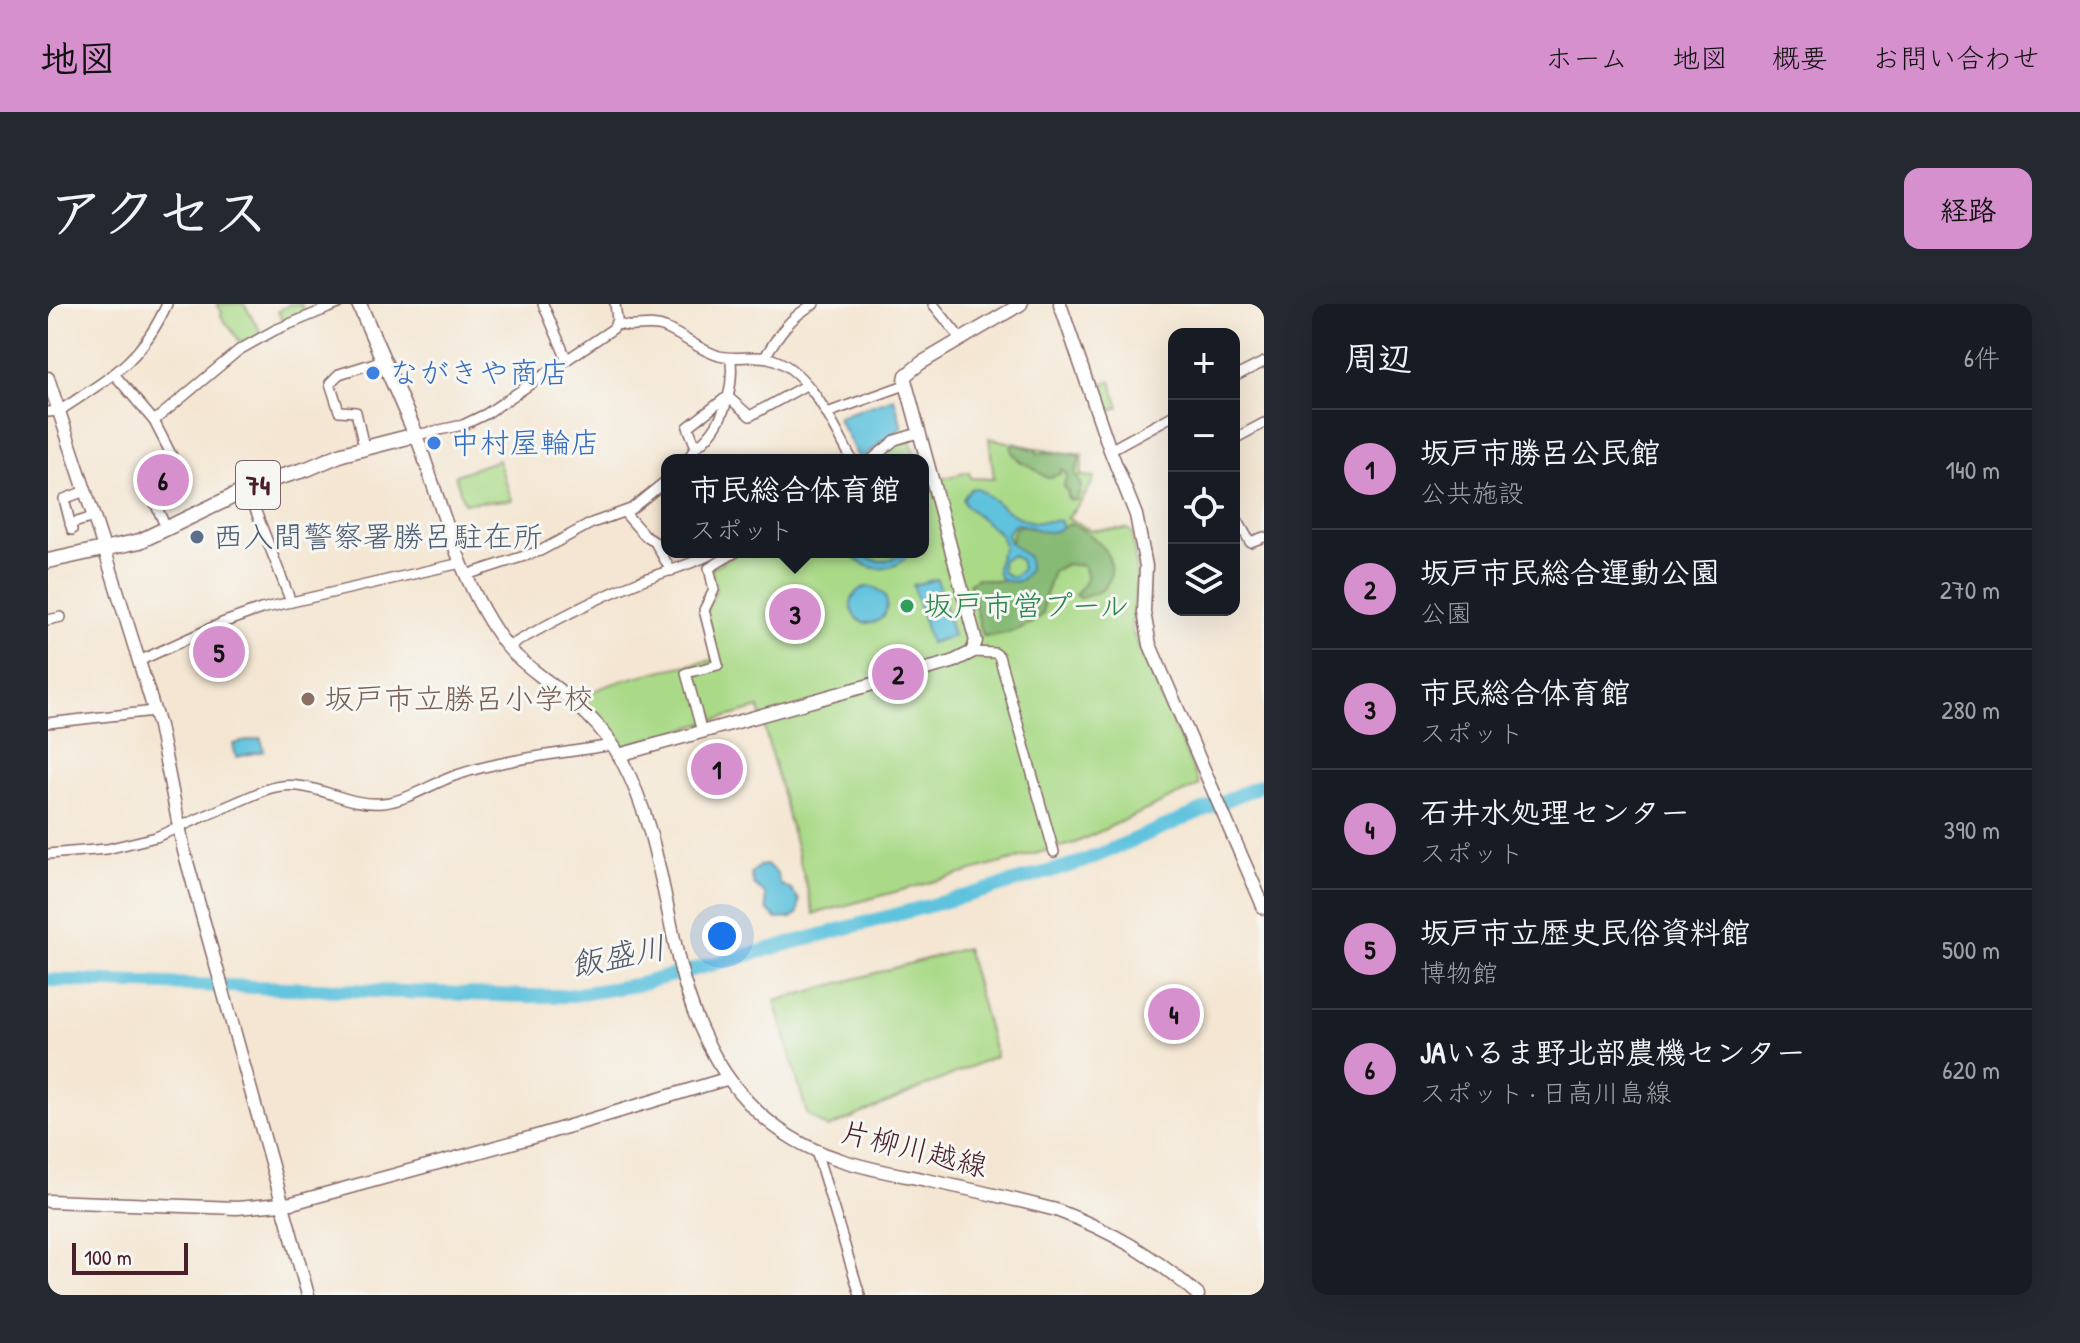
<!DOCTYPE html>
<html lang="ja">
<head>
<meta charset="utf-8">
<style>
	:root { --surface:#171b24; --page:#242831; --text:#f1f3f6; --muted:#9ea1a6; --line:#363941; --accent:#d690ce }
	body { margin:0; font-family:"Patrick Hand","Klee One",sans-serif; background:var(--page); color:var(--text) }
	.controls { position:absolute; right:24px; top:24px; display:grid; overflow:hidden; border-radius:16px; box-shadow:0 8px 32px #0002 }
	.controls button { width:72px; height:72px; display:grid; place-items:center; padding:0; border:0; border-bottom:2px solid var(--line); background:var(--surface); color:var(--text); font:40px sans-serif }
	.scale { position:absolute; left:24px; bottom:20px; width:116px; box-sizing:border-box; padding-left:8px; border:4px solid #4a1f2b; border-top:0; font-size:22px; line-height:28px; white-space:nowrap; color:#4a1f2b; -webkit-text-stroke:6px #f6f6f2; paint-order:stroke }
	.you { position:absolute; left:674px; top:632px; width:28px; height:28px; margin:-20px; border:6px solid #fff; border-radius:50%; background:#1a73e8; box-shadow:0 0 0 12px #1a73e833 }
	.badge { display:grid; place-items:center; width:52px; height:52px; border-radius:50%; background:var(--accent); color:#111; font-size:26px; font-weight:700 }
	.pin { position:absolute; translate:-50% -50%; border:4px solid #fff; box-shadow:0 2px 8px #0006 }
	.popup { position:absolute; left:613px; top:150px; width:268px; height:104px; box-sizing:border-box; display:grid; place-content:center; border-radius:16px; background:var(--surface); filter:drop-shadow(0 2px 6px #0005); font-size:26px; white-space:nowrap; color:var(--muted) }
	.popup b { font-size:30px; color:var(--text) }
	.popup::after { content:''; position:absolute; left:50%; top:100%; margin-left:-16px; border:16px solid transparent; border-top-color:var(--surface) }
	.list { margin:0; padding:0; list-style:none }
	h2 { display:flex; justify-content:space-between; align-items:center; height:104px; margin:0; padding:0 32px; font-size:34px }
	h2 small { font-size:26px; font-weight:400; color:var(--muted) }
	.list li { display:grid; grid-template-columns:52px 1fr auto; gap:24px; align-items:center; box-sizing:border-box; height:120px; padding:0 32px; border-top:2px solid var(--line) }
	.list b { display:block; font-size:30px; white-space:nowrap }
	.list p { margin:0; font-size:26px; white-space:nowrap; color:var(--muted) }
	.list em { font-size:26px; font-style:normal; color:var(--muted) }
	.icon { flex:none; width:44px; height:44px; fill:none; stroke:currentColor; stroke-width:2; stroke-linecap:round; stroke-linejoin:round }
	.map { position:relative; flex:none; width:1216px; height:991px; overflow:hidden; border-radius:16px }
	header { display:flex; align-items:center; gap:48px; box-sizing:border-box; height:112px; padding:0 40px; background:var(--accent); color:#111 }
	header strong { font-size:38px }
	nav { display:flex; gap:44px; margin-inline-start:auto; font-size:28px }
	.intro { display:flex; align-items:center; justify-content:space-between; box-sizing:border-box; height:192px; padding:0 48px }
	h1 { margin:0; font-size:56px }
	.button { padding:20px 36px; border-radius:16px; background:var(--accent); color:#111; font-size:28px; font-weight:700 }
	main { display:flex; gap:48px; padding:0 48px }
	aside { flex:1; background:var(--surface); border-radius:16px; box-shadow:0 8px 32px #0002 }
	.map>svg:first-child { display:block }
	.green { fill:#aada88; stroke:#7a7c5a; stroke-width:2 }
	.forest { fill:#87ba74; stroke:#686c50; stroke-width:2 }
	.water { fill:#60c3de; stroke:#557184; stroke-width:2; fill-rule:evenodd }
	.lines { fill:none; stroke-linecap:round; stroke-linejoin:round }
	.river { stroke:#60c3de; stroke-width:14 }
	.street-casing { stroke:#866565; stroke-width:12 }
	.secondary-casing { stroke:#866565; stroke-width:15 }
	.primary-casing { stroke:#866565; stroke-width:17 }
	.street { stroke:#fff; stroke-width:9 }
	.secondary { stroke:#fff; stroke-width:12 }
	.primary { stroke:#fff; stroke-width:14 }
	.shop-dot { fill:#3f7fe0; stroke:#f6f6f2; stroke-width:3 }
	.service-dot { fill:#5c6f8a; stroke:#f6f6f2; stroke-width:3 }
	.leisure-dot { fill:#2e9e5b; stroke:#f6f6f2; stroke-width:3 }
	.education-dot { fill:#8d6e63; stroke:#f6f6f2; stroke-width:3 }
	.labels { text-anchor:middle; stroke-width:6; stroke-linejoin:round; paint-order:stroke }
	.shield { fill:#f6f6f2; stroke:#7e6067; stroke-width:2 }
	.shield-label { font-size:28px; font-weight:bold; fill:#4a1f2b }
	.shop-label { font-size:30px; fill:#366cbe; stroke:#f6f6f2; text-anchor:start }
	.service-label { font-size:30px; fill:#4e5e75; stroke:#f6f6f2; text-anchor:start }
	.leisure-label { font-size:30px; fill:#27864d; stroke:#f6f6f2; text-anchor:start }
	.education-label { font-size:30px; fill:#785e54; stroke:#f6f6f2; text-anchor:start }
	.street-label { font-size:30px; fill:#4a1f2b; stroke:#f6f6f2 }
	.water-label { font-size:32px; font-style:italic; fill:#52586a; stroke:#f6f6f2 }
</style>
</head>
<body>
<header>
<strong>地図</strong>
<nav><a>ホーム</a><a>地図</a><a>概要</a><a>お問い合わせ</a></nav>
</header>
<div class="intro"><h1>アクセス</h1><a class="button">経路</a></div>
<main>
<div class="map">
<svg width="1216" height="991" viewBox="0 0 1216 991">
	<rect width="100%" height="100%" fill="#f6f6f2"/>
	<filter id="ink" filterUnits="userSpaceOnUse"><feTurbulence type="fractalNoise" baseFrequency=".0125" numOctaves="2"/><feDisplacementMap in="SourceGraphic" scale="16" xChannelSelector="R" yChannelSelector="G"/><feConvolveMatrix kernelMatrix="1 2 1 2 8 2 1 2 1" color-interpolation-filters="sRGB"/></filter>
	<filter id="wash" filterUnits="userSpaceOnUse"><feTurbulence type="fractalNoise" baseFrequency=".006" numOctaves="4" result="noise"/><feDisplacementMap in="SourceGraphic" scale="32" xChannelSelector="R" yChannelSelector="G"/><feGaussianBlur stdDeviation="1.8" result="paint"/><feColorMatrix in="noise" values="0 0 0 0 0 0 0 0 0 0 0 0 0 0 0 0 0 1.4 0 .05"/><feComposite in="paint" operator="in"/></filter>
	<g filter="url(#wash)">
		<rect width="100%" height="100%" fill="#f4e6d2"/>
		<g class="green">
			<path d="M169,0H196L214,30L194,40L173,12L174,8Z"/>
			<path d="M242,0H253L258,10L237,20L230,8Z"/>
			<path d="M1063,77L1071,103L1059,107L1051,81Z"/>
			<path d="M941,134L1001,147L1035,151L1033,172L1047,173L1035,195L1019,214L1042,226L1079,225L1084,228L1089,276L1083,325L1152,481L1027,539L766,610L711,404L571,443L558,423L530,394C574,372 622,365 670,355L658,307L668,286L663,265L691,248H875V179L921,168L923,174L946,175Z"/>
			<path d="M851,138H863L868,156H828Z"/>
			<path d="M450,156L464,196L416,199L407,171Z"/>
			<path d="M918,644L948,752L780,824L759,810L727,697Z"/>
		</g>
		<g class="forest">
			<path d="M967,140L988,146L990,150L999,148L1030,151L1032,156L1027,168L1033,182L1029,196H1022L1019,192L1020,188L1015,183L1019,170L1013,165L1012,170L999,174C990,169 982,159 973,159L964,148L963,143Z"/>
			<path d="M1022,220C1045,227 1078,259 1056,284C1050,290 1040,291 1032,294L1027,291C1035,280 1043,276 1036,262L1018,260L1005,267L996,296L995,310C981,324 955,332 935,332L921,280L929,274L949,277L972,274L978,255L963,243C963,234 963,227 971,221L1001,228Z"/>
		</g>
		<g class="water">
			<path d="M846,94L854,123L812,156L789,113Z"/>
			<path d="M929,184C948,196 963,215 987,218C996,219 1004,215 1013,217L1014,223C1000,236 983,220 967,220L959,229L961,238L980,253L981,267L972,277C942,282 947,260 956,242L952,230L917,201L915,195L922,185ZM964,251C972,255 975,258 973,267L964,273L954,268V256Z"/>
			<path d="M801,248C813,248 820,256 832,257C845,257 851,248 863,248C846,270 819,270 801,248Z"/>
			<path d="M889,275L905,332L882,339L865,281Z"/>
			<circle cx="821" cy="301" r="18"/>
			<path d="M213,434L216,447L188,453L185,440Z"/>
			<path d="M719,561L729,569L732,580L743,586L751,596L750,609L744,614L729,615L719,606L717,590L706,581L703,570L711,562Z"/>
		</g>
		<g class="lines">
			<path class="river" d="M0,676L478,692H518L588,681L928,589L1034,558L1216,480"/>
		</g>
	</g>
	<g filter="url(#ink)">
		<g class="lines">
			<defs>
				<g id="street">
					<path d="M495,0L519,56"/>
					<path d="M885,0L913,35"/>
					<path d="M568,19C584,27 602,17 617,24C636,32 651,46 671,52C688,56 704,51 720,54C761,63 786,123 804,156"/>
					<path d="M717,53C730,31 742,13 766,0"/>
					<path d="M66,70L106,117L191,46L227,26L290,0"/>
					<path d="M1186,73L1216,58"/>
					<path d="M0,108L11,107C61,74 93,58 119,0"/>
					<path d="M779,109L857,81"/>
					<path d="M106,117L126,156L95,172L119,226"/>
					<path d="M368,131L415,121L438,110L566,24L569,15L567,0"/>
					<path d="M1186,135L1216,119"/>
					<path d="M316,143L308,108L291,107L282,79L291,70L336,56"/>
					<path d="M648,143C675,124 686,86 683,55"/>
					<path d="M1062,146L1126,111"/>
					<path d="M639,156L648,143L640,123L676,95L680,93L702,112L758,81"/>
					<path d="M823,156L847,136L870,129"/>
					<path d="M200,187L243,298"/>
					<path d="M576,208L597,232L607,238L623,267"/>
					<path d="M1186,210L1202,238L1216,233"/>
					<path d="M22,220L46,213"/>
					<path d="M24,226L16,195L37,187"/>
					<path d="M418,271L492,247L544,219L583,205L619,176"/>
					<path d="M0,316L13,313"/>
					<path d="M460,343C503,318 546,295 592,277C618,267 643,261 668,248"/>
					<path d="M924,348L947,349L951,352L1006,548"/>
					<path d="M91,357L174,319L213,305L413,259"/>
					<path d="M0,419L106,407"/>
					<path d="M654,428L638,369L670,361L656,306L666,286L661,264L688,248"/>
					<path d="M0,550L59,545L108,533L217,486C262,470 292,503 335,499C362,496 384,479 409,471C455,455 516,449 565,441"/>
					<path d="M768,847L812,991"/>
				</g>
				<g id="secondary">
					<path d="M1012,0L1062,146L1088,211L1098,262L1096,308L1102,341L1216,604"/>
					<path d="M0,74L57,247L111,422L136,547L260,991"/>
					<path d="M368,131C393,199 413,283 458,341C469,355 485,366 499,377C528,399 556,422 573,455C607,517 615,589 631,658C652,747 698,825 790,855C818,865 849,870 878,876C922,885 965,895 1008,906C1064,927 1105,951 1150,991"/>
					<path d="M571,451L904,358L924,348L928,337L857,76L858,71L873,59L973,0"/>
					<path d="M0,897L189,904L244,899L492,831L678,775"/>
				</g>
				<path id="primary" d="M0,257L92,237L215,178L259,165L294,150L368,131L311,0"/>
			</defs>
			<use href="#street" class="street-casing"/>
			<use href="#secondary" class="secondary-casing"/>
			<use href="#primary" class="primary-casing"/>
			<use href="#street" class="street"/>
			<use href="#secondary" class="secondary"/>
			<use href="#primary" class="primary"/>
		</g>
	</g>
	<g class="shop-dot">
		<circle cx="325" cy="69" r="8"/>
		<circle cx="386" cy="139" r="8"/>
	</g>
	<circle class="service-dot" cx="149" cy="233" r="8"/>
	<circle class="leisure-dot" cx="859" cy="302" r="8"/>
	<circle class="education-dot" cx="260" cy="395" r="8"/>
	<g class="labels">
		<rect class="shield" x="188" y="157" width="44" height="48" rx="6"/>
		<g class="shield-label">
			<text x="210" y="191">74</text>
		</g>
		<g class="shop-label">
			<text x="341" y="79">ながきや商店</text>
			<text x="402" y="149">中村屋輪店</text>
		</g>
		<g class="service-label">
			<text x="165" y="243">西入間警察署勝呂駐在所</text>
		</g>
		<g class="leisure-label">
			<text x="875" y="312">坂戸市営プール</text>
		</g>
		<g class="education-label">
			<text x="276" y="405">坂戸市立勝呂小学校</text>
		</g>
		<g class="street-label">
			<text transform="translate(866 845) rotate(14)" y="10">片柳川越線</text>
		</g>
		<g class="water-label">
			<text transform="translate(570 652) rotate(-11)" y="11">飯盛川</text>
		</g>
	</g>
</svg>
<div class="controls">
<button>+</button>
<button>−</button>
<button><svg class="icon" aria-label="locate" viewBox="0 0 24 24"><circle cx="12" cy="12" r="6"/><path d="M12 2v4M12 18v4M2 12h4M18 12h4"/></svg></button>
<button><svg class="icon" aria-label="layers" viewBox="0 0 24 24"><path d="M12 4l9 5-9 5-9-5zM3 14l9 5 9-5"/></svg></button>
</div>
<div class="scale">100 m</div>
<div class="you"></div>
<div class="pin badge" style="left:669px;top:465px">1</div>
<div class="pin badge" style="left:850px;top:370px">2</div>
<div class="pin badge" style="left:747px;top:310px">3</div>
<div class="popup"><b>市民総合体育館</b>スポット</div>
<div class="pin badge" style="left:1126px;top:710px">4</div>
<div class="pin badge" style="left:171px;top:348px">5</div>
<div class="pin badge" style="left:115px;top:176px">6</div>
</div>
<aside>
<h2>周辺<small>6件</small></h2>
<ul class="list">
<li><span class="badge">1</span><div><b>坂戸市勝呂公民館</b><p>公共施設</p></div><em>140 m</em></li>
<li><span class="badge">2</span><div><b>坂戸市民総合運動公園</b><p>公園</p></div><em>270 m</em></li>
<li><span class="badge">3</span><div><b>市民総合体育館</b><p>スポット</p></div><em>280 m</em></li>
<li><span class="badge">4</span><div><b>石井水処理センター</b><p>スポット</p></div><em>390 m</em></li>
<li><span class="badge">5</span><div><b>坂戸市立歴史民俗資料館</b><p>博物館</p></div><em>500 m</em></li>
<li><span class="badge">6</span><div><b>JAいるま野北部農機センター</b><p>スポット · 日高川島線</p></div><em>620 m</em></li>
</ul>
</aside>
</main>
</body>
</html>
